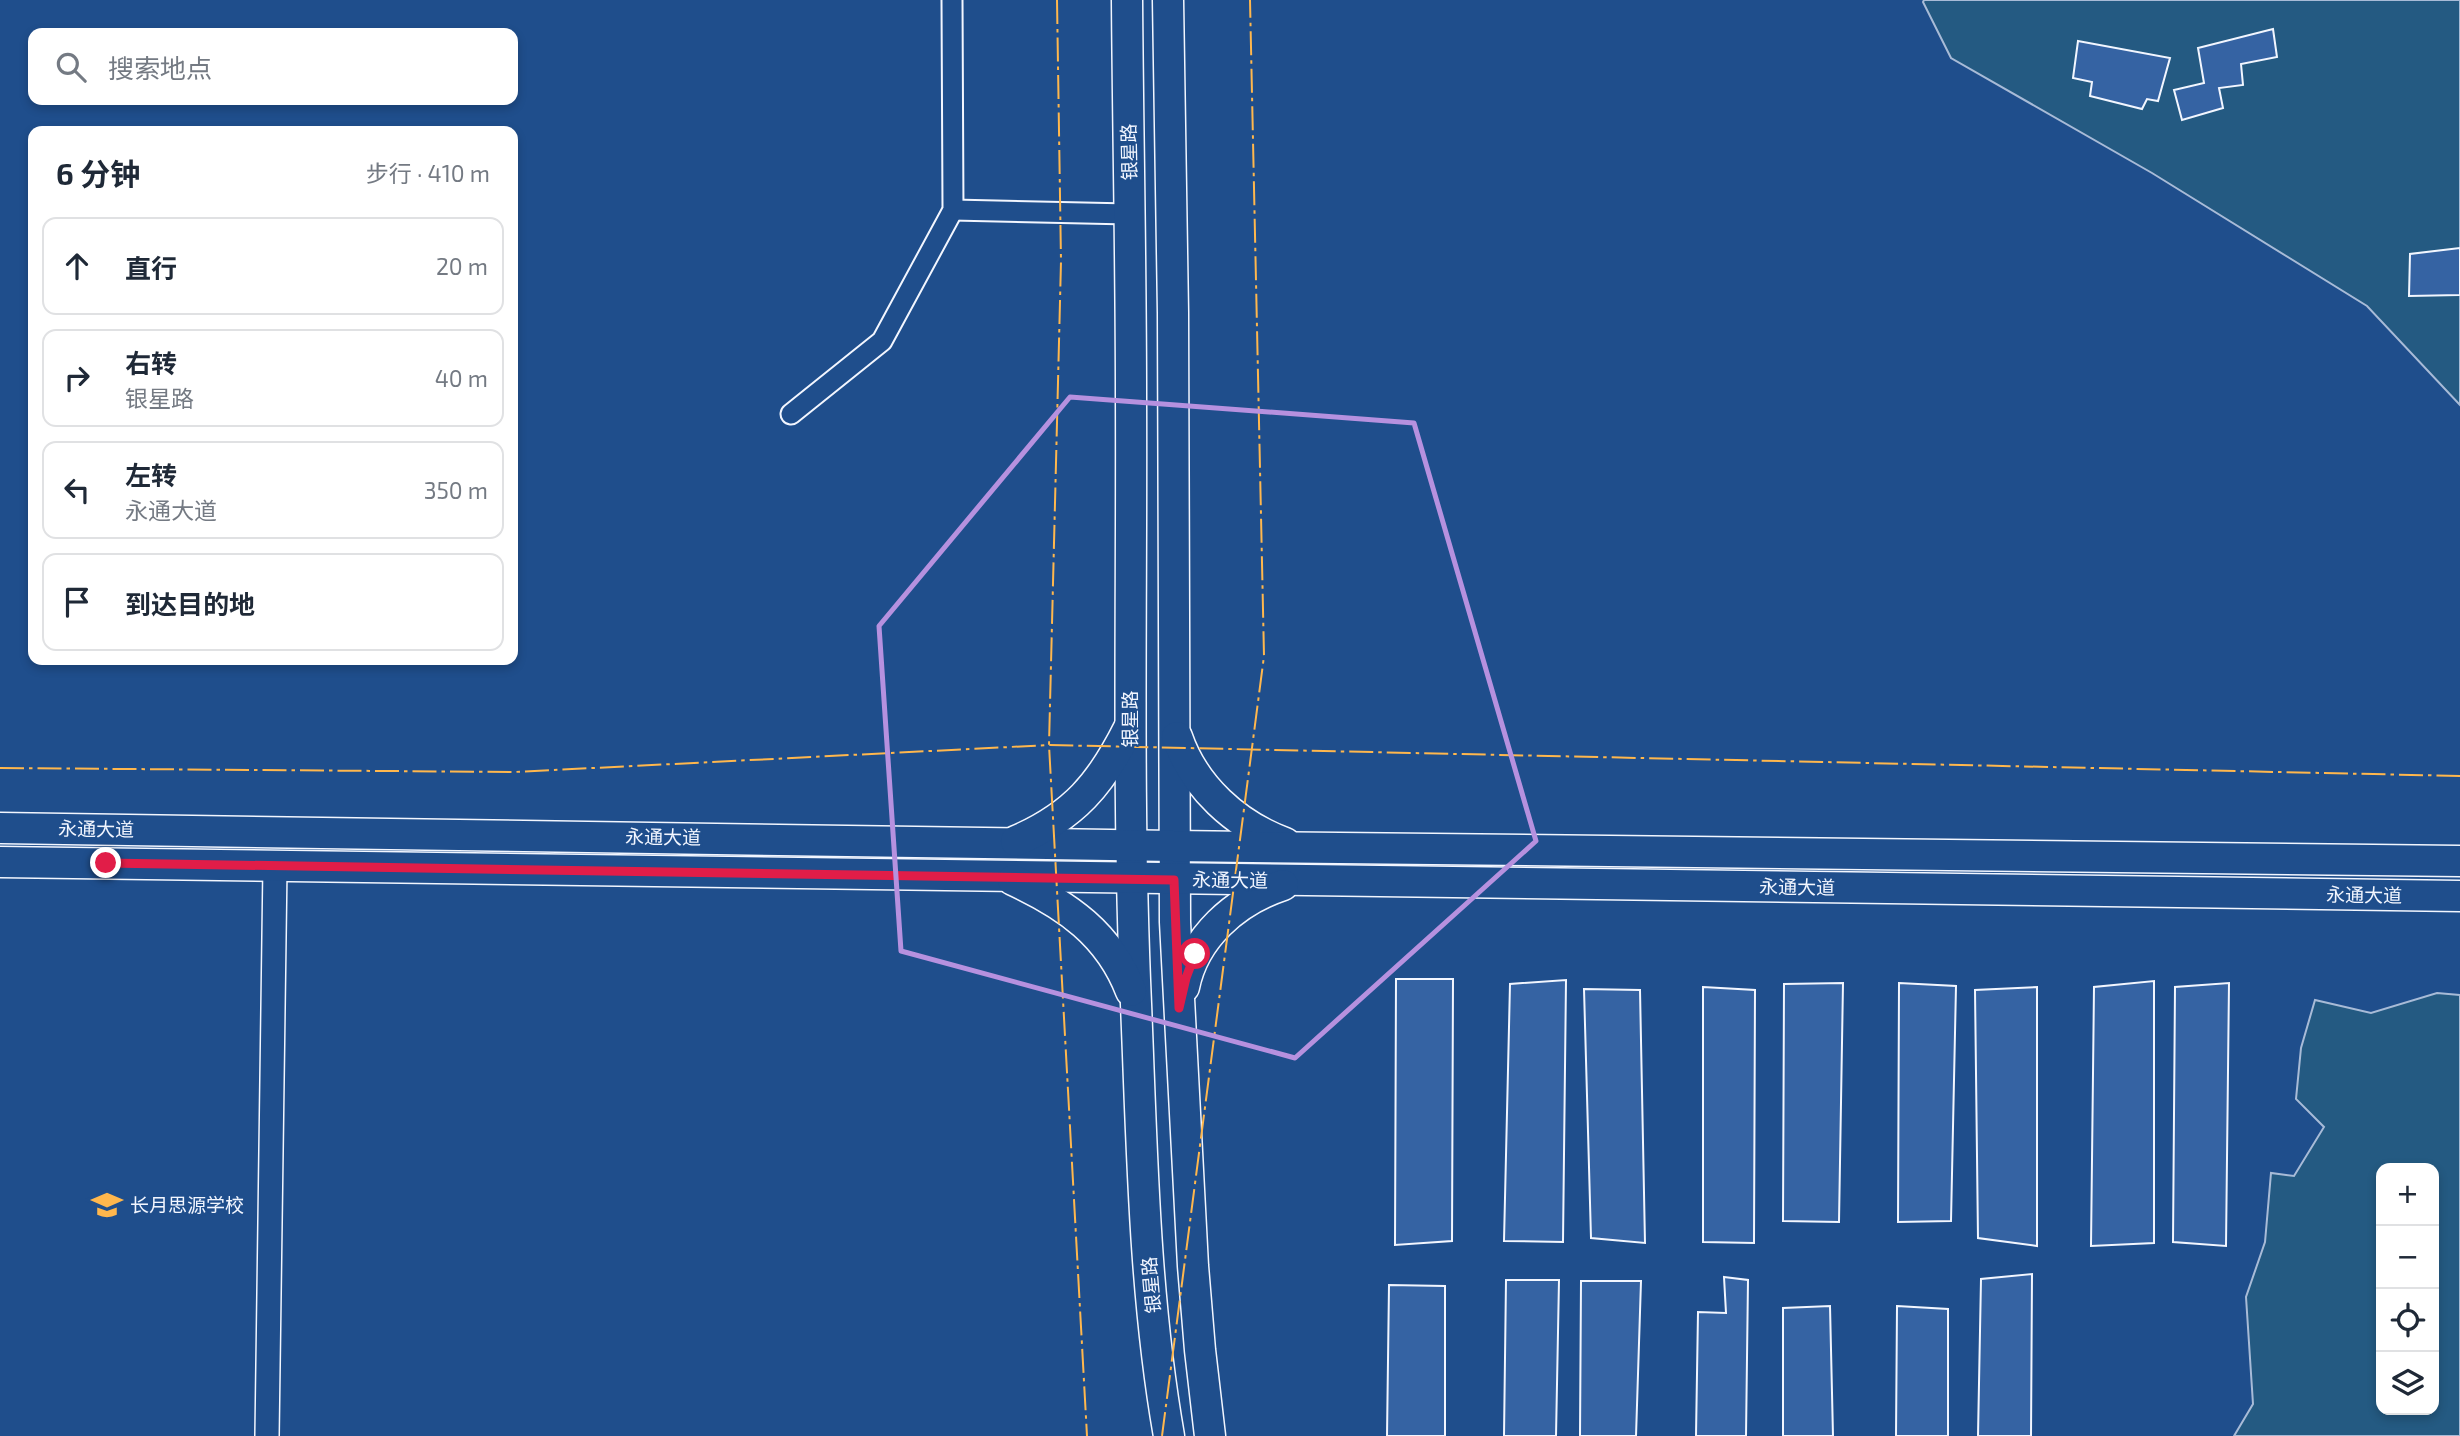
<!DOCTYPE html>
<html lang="zh">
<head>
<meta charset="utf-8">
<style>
	:root { --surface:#fff; --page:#f6f6f7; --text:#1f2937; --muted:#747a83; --line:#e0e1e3 }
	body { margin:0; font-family:"Exo 2","Noto Sans SC",sans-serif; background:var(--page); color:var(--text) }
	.controls { position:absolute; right:21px; bottom:21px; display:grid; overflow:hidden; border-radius:14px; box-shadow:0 4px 10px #0003 }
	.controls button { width:63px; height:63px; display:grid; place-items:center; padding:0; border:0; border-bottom:2px solid var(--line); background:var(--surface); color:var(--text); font:35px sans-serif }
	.stop { position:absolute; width:21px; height:21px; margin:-16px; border:5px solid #e11d48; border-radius:50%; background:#fff }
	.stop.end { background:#e11d48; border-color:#fff; box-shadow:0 2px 7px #0008 }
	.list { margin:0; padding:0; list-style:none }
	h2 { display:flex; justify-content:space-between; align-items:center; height:91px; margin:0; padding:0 28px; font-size:30px }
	h2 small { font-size:23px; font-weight:400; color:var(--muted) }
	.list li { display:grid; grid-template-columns:46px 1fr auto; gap:21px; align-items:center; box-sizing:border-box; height:98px; margin:0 14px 14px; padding:0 14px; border:2px solid var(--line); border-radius:14px }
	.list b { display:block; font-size:26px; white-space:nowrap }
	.list p { margin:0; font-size:23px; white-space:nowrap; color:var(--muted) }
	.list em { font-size:23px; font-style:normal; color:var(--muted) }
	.icon { flex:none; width:38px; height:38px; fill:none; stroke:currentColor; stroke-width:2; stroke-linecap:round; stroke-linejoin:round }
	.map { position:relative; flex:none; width:2460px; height:1436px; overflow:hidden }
	.search { position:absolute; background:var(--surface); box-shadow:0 4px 10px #0003; left:28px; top:28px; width:490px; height:77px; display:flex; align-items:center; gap:18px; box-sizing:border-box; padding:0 24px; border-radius:14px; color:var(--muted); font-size:26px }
	.panel { position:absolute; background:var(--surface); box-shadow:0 4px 10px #0003; left:28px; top:126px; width:490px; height:539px; border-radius:14px }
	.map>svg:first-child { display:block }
	.green { fill:#245a82; stroke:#a8bbd7; stroke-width:2; fill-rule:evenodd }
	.building { fill:#3563a3; stroke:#f2f6ff; stroke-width:2 }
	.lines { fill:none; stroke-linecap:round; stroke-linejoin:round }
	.minor-casing { stroke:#f2f6ff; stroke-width:23 }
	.tertiary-casing { stroke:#f2f6ff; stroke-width:26 }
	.primary-casing { stroke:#f2f6ff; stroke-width:33 }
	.minor { stroke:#1f4e8c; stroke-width:19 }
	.tertiary { stroke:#1f4e8c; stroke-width:23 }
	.primary { stroke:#1f4e8c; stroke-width:30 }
	.power { stroke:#ffb74d; stroke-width:2; stroke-dasharray:24 5 3.5 5; stroke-linecap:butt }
	.route { stroke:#e11d48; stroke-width:9 }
	.marked { fill:none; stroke:#b691df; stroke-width:5; stroke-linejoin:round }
	.labels { text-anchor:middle; stroke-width:5; stroke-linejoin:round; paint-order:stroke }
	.street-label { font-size:19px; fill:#f2f6ff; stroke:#1f4e8c }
	.poi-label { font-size:19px; fill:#f2f6ff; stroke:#1f4e8c; text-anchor:start }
</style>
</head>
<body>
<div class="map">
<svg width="2460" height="1436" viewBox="0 0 2460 1436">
	<rect width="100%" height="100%" fill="#1f4e8c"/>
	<g class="green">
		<path d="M1924,0H2460V405L2367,306L2152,173L1951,58L1923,2Z"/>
		<path d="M2437,993L2460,995V1436H2234L2253,1404L2246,1297L2265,1242L2271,1173L2294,1176L2324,1127L2296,1099L2301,1048L2315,1000L2371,1013ZM2434,1168V1410H2381V1168Z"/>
	</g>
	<g class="building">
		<path d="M2273,29L2277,57L2241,64L2243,85L2219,88L2223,108L2182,120L2174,90L2204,83L2198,48Z"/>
		<path d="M2078,41L2170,58L2158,101L2147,99L2142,109L2090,96L2092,82L2073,78Z"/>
		<path d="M2460,248V295L2409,296L2410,254Z"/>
		<path d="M1396,979H1453L1452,1241L1395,1245Z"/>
		<path d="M1566,980L1563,1242L1504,1241L1510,984Z"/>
		<path d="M2154,981V1243L2091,1246L2094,987Z"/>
		<path d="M1843,983L1839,1222L1783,1221L1784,984Z"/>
		<path d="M1899,983L1956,986L1951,1221L1898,1222Z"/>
		<path d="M2229,983L2226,1246L2173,1242L2175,987Z"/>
		<path d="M1703,987L1755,990L1754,1243L1703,1242Z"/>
		<path d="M2037,987V1246L1978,1238L1975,990Z"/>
		<path d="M1584,989L1640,990L1645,1243L1591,1238Z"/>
		<path d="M2032,1274L2031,1436H1978L1981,1279Z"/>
		<path d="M1724,1277L1748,1280L1746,1436H1696L1698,1312L1726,1313Z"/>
		<path d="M1506,1280H1559L1556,1436H1504Z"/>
		<path d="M1581,1281H1641L1636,1436H1580Z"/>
		<path d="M1389,1285L1445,1286V1436H1387Z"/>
		<path d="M1830,1306L1833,1436H1783V1308Z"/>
		<path d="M1897,1306L1948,1309V1436H1896Z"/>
	</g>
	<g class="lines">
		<defs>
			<g id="minor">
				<path d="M953,210L1129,214"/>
				<path d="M791,414L882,341L953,210L952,0"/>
			</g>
			<path id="tertiary" d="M267,1436L275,866"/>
			<g id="primary">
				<path d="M1127,0C1128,132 1131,265 1131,397C1132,600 1127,802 1136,1004C1142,1148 1144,1294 1169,1436"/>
				<path d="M1168,0L1173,313L1175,922L1193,1266L1200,1350L1210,1436"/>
				<path d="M1177,737C1194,787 1236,825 1285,843"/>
				<path d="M0,828L1173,846L2460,861"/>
				<path d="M1016,841C1074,816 1101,784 1129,728"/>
				<path d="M0,862L2460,896"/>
				<path d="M1013,880C1067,905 1109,934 1131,991"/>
				<path d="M1184,987C1194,937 1235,901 1283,885"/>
			</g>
		</defs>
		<use href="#minor" class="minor-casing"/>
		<use href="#tertiary" class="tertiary-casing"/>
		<use href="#primary" class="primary-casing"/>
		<use href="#minor" class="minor"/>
		<use href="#tertiary" class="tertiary"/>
		<use href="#primary" class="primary"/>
		<g class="power">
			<path d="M1057,0L1061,261L1049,745L1087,1436"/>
			<path d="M0,768L514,772L1049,745L2460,776"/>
			<path d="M1162,1436L1264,656L1250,0"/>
		</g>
	</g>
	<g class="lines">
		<path class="route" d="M106,863L1174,880L1179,1008L1186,978L1195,954"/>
	</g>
	<path class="marked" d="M1070,397L1414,423L1536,841L1295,1058L901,951L879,626Z"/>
	<defs>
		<symbol id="school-bare" viewBox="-9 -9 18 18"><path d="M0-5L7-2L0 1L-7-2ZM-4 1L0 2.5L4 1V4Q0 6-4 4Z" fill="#ffb74d" stroke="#1f4e8c" stroke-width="2.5" paint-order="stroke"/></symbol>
	</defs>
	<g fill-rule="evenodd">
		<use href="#school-bare" x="85" y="1183" width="44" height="44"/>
	</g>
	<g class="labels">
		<g class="street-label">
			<text transform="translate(1129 152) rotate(-91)" y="7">银星路</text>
			<text transform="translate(1130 719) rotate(-90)" y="7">银星路</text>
			<text transform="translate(96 829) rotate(1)" y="7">永通大道</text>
			<text transform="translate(663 837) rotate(1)" y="7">永通大道</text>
			<text transform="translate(1230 880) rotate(1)" y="7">永通大道</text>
			<text transform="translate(1797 887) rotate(1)" y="7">永通大道</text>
			<text transform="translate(2364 895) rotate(1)" y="7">永通大道</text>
			<text transform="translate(1151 1285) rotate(-95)" y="7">银星路</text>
		</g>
		<g class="poi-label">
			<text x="130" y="1212">长月思源学校</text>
		</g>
	</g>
</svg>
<div class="controls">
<button>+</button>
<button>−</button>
<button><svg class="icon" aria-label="locate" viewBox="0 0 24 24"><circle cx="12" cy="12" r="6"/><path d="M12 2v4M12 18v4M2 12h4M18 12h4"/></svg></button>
<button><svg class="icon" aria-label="layers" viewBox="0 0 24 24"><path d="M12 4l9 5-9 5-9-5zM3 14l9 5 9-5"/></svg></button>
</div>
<div class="stop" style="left:1195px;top:954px"></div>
<div class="stop end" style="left:106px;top:863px"></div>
<div class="search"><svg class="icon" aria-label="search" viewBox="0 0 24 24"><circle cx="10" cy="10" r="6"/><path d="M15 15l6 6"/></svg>搜索地点</div>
<section class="panel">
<h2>6 分钟<small>步行 · 410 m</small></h2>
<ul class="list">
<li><svg class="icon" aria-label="ahead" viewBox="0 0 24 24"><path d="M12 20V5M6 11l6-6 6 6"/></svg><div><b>直行</b></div><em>20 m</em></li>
<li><svg class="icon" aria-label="right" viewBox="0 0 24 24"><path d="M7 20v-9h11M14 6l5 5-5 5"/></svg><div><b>右转</b><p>银星路</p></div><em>40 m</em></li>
<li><svg class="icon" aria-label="left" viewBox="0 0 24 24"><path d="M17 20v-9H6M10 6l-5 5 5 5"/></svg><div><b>左转</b><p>永通大道</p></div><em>350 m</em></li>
<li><svg class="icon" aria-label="arrive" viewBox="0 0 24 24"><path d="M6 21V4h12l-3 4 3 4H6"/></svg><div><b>到达目的地</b></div></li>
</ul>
</section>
</div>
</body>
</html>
